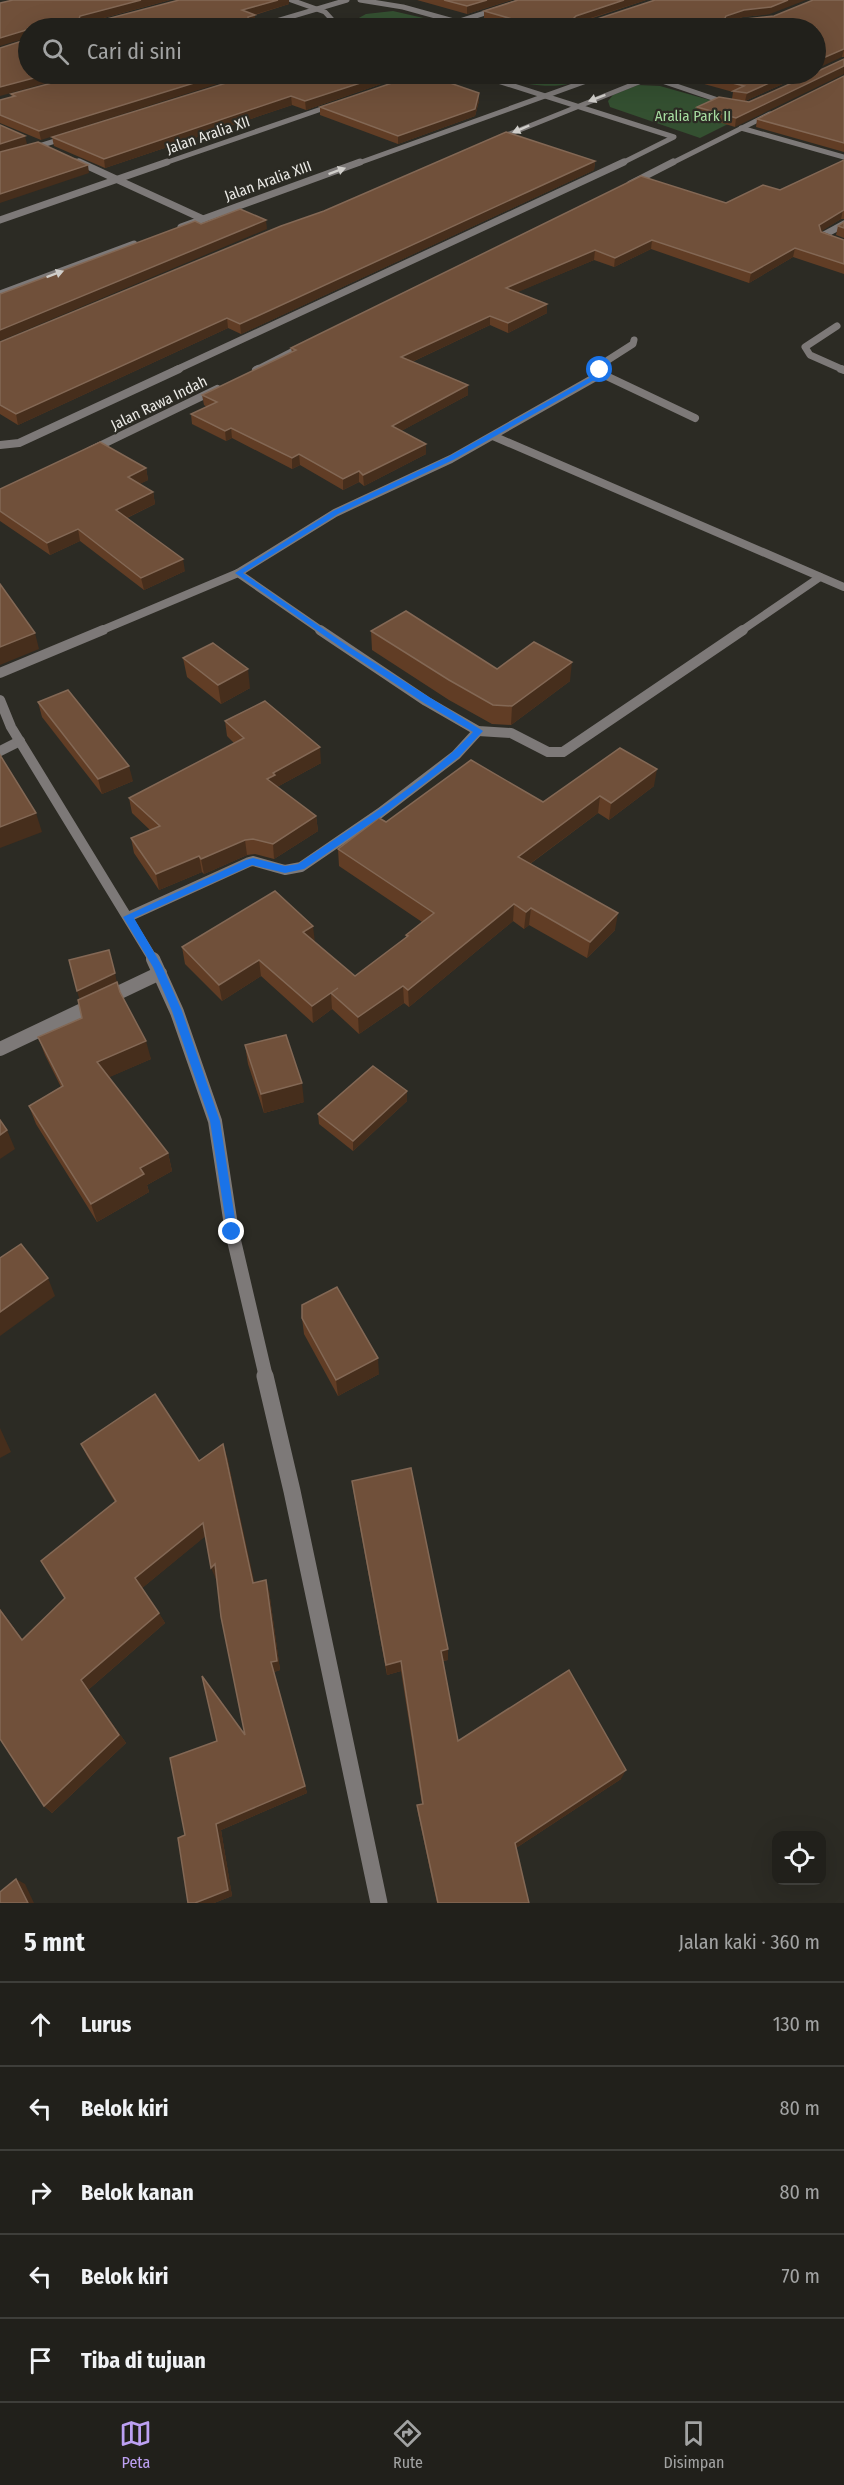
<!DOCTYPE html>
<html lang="id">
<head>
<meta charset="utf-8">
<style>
	:root { --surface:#21201b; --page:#2d2d28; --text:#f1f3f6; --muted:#a2a3a3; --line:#3e3e3a; --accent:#bca0f2 }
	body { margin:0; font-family:"Fira Sans Condensed",sans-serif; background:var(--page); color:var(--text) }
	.controls { position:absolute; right:18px; bottom:18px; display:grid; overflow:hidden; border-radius:12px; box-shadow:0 6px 24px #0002 }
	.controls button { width:54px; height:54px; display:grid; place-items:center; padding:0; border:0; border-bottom:2px solid var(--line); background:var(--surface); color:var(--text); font:30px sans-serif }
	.stop { position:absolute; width:18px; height:18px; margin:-14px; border:4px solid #1a73e8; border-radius:50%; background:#fff }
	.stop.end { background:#1a73e8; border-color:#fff; box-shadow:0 2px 6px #0008 }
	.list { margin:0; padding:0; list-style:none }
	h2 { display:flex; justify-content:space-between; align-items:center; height:78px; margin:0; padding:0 24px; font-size:26px }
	h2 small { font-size:20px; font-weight:400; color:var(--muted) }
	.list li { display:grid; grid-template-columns:39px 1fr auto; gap:18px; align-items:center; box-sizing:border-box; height:84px; padding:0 24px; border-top:2px solid var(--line) }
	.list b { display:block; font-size:22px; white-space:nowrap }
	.list em { font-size:20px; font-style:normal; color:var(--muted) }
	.icon { flex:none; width:33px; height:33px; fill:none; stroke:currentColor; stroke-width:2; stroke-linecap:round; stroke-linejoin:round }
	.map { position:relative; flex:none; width:844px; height:1903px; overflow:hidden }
	.search { position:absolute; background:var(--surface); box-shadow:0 6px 24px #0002; left:18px; right:18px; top:18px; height:66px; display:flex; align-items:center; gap:15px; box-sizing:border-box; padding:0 21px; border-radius:33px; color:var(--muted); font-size:22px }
	.sheet { height:498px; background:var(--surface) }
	nav { display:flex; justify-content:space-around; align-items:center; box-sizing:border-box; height:84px; border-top:2px solid var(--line); background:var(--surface); font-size:16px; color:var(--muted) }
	nav a { display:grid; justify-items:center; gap:3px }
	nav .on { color:var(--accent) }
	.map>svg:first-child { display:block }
	.green { fill:#345031 }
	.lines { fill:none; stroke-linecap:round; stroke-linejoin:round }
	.minor-far4 { stroke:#7d7978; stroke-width:5 }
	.minor-far3 { stroke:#7d7978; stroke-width:7 }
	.minor-far2 { stroke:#7d7978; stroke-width:8 }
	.minor-far1 { stroke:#7d7978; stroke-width:10 }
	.minor { stroke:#7d7978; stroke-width:14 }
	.tertiary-far5 { stroke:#7d7978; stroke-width:5 }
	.tertiary-far4 { stroke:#7d7978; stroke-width:7 }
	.tertiary-far3 { stroke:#7d7978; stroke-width:8 }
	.tertiary-far2 { stroke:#7d7978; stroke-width:10 }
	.tertiary-far1 { stroke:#7d7978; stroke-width:14 }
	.tertiary { stroke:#7d7978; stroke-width:17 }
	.wall { fill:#613d25 }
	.shaded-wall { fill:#462e1c }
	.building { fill:#70503a; stroke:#836855; stroke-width:1.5 }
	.oneway { fill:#d0ceca }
	.route { fill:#1a73e8 }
	.labels { text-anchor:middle; stroke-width:4.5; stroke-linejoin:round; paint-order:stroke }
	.far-park-label { font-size:15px; fill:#a6dca0; stroke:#2c2b24 }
	.far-street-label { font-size:15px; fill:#ebeae6; stroke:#2c2b24 }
</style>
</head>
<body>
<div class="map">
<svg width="844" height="1903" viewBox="0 0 844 1903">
	<rect width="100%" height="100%" fill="#2c2b24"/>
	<g class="green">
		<path d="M393,11L467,28H350L348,24L366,14Z"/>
		<path d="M487,74H587C564,96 514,82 487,74Z"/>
		<path d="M638,85L660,86L752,112L700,138L610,107L608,101L613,95Z"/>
	</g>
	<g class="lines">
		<g class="minor-far4">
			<path d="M291,0L325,12L335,23L347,28"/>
			<path d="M360,0L403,7L479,28"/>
			<path d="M457,22L525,0"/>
			<path d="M253,28L347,0"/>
			<path d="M476,74L674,137L620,164"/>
			<path d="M647,76L730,104"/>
			<path d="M741,128L844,157"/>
			<path d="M497,139L659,74"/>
			<path d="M0,158L68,137"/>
			<path d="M76,161L83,164"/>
			<path d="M162,164L333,105"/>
			<path d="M356,164L606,74"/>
		</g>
		<g class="minor-far3">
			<path d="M79,162L203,219"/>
			<path d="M0,220L167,162"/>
			<path d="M844,224L822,236L844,244"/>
			<path d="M181,227L360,162"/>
			<path d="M0,294L134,244"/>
			<path d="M837,326L805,347L810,355L844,370"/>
			<path d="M176,370L624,162"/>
			<path d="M602,370L608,360L633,344L634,340"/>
		</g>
		<g class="minor-far2">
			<path d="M603,369L600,373L695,418"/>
			<path d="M841,369L844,370"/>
			<path d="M493,436L844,587"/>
			<path d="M0,445L19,443L179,369"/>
			<path d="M238,573L335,513L451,459L601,374"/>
			<path d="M100,631L238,573L322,631"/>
			<path d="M741,631L820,577"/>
		</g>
		<g class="minor-far1">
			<path d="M320,630L426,701L478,731L511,733L548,752H563L743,630"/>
			<path d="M0,673L103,630"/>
			<path d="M0,751L20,741"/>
			<path d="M128,917L249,862L253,861L285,870L301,867L380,813L456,755L478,731"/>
		</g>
		<path class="minor" d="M0,1049L160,973"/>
		<path class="tertiary-far5" d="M670,164L770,114"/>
		<g class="tertiary-far4">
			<path d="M630,184L673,162"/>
			<path d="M256,370L305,345"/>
		</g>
		<g class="tertiary-far3">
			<path d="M256,370L258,369"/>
			<path d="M89,451L217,389"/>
		</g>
		<path class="tertiary-far2" d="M0,700L11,727L154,961"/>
		<path class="tertiary-far1" d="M153,959L177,1012L215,1121L232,1232L266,1377"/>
		<path class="tertiary" d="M265,1376L292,1491L379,1903"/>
	</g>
	<g class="wall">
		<path d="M13,0H170L82,24L84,25L179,0H289V4L255,15V22L251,24L253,25L28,28V39L27,38Z"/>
		<path d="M417,0H512L467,14Z"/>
		<path d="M518,0H646L575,24L579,25L770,14L743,17L725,23L728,25L774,16L844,0V57H842L816,28H517L484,18V11Z"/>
		<path d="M85,74L41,140L0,123V100L12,97L11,94Z"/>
		<path d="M668,74H805L745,101L749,102L735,127L696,115L697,107L732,99L733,92Z"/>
		<path d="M407,75L306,110L292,105L105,168L54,146L52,137Z"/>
		<path d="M844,76V152L756,127L757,119Z"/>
		<path d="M479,101L475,116L398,144L320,115V107Z"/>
		<path d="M844,160V219H841L821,231L844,240V274L793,257L749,283L651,249L614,267L594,260L517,292L547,313L508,333L490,325L412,362L468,385V395L401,431L426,454L364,486L359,482L343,490L300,465L292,469L232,438L226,441L192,424L191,414L207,407L204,405L202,395L292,352L291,348L726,203L780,190Z"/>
		<path d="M595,161L594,170L241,334L228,328L18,425L0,414V342Z"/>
		<path d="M844,222V238L836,235L838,226Z"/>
		<path d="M146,468L148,480L139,484L153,492L155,504L127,518L185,571L144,590L80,541L50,555L0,521V489Z"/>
		<path d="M371,631L497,669L570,681L511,725L492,724L449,700L372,650Z"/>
		<path d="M183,658L250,688L221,704L187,677Z"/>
		<path d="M38,702L133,781L102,794L42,717Z"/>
		<path d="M225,721L321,763L277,787L316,816L318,831L274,859L255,854L247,855L204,874L202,872L159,890L134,853L131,838L150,830L132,813L129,798L234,743L227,736Z"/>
		<path d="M654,786L609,820L598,813L530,864L615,930L587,958L529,925L524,929L513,921L409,1007L404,1003L359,1034L332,1009L313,1023L261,976L222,1001L185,964L182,947L314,941L355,976L406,938V935L422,922L339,866L338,849L386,822Z"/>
		<path d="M120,992L151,1059L109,1077L168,1153L172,1171L147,1185L149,1192L97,1222L36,1124L29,1106L61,1087L45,1055L38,1037L82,1018L79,1000Z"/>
		<path d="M245,1045L304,1102L264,1113L248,1064Z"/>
		<path d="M407,1091V1101L353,1151L319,1124L318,1114Z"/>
		<path d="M302,1318L379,1374L338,1396L304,1334Z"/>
		<path d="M81,1444L199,1461L227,1457L254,1583L269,1591L280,1670L274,1672L307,1793L221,1830L232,1896L214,1903H188L185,1835L245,1735L217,1578L216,1579L205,1536L142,1588L165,1623L88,1690L126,1743L52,1813L44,1806L0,1739V1609L22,1639L65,1598L115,1502L87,1456Z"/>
		<path d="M352,1481L448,1649V1660L443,1661L458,1741L621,1779L516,1848L529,1903H437L418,1813L417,1805L422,1804L401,1671L387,1675L354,1495Z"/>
	</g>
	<g class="shaded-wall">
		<path d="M141,0H170L81,24L78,22L80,16Z"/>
		<path d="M278,0H289V4L243,18L242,10Z"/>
		<path d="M487,0H512L467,14V6Z"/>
		<path d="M624,0H646L575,23L572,26L573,19L576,16Z"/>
		<path d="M788,0H806L770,14L743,17L724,23L723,22L726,16L744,10Z"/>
		<path d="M255,15V22L249,25L248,17Z"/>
		<path d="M26,30L27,38L0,46V38Z"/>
		<path d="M844,49L842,57L816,69V61Z"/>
		<path d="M844,66V74L735,127L736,118Z"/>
		<path d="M49,74H79L0,96V87Z"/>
		<path d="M223,74H249L41,140L39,131Z"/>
		<path d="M388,74H407V75L306,110L305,101Z"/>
		<path d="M789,74H805L745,101L747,93Z"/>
		<path d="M479,93V101L475,116L398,144V136Z"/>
		<path d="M291,96L292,105L105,168L104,159Z"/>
		<path d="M25,136L27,144L0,153V144Z"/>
		<path d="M595,161L594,170L241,334L240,324Z"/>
		<path d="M88,165L89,173L0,203V194Z"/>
		<path d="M843,210L841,219L817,234L819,225Z"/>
		<path d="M266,220L267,229L0,341V330Z"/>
		<path d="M652,240L651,249L614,267L615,258Z"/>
		<path d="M795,248L793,257L749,283L751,273Z"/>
		<path d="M595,250L594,260L506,297V288Z"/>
		<path d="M547,304V313L508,333V323Z"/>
		<path d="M490,316V325L401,367V357Z"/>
		<path d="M227,318L228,328L18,425L16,414Z"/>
		<path d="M468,385V395L392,436V426Z"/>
		<path d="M231,428L232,438L226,441L225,431Z"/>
		<path d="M426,444V454L364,486L363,475Z"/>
		<path d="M299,454L300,465L292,469V458Z"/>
		<path d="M146,468L148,480L130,489L128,477Z"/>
		<path d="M359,471V482L343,490V479Z"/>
		<path d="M153,492L155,504L118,522L116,510Z"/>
		<path d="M78,529L80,541L50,555L47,543Z"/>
		<path d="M183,559L185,571L144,590L141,578Z"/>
		<path d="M35,633L39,649L0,665V647Z"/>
		<path d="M572,662L570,681L511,725L512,706Z"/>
		<path d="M248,669L250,688L221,704L218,685Z"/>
		<path d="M320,747L321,763L277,787L267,779L273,773Z"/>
		<path d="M129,766L133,781L102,794L98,779Z"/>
		<path d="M657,769L654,786L609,820L611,803Z"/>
		<path d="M600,796L598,813L516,874L518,857Z"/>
		<path d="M36,813L42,832L0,848V827Z"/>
		<path d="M316,816L318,831L274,859L273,844Z"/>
		<path d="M245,840L247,855L204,874L201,859Z"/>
		<path d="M199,856L202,872L159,890L156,874Z"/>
		<path d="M514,904L513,921L409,1007L408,990Z"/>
		<path d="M531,908L529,925L524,929L526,912Z"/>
		<path d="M618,913L615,930L587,958L590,942Z"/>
		<path d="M313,926L315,943L303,932Z"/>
		<path d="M259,960L261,976L222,1001L219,985Z"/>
		<path d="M115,973L117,983L80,1001L77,991Z"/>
		<path d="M403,986L404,1003L359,1034L358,1017Z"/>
		<path d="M331,993L332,1009L313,1023L312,1006Z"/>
		<path d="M146,1041L151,1059L103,1080L97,1062Z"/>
		<path d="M302,1083L304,1102L264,1113L261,1094Z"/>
		<path d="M407,1091V1101L353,1151V1141Z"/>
		<path d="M7,1130L15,1149L0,1159V1135Z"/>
		<path d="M168,1153L172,1171L147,1185L149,1192L97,1222L91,1204L140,1168Z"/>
		<path d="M48,1278L55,1296L0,1336V1312Z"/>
		<path d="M378,1358L379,1374L338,1396L336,1380Z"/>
		<path d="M0,1428L11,1452L0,1458Z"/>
		<path d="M223,1444L227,1457L257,1594L253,1583Z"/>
		<path d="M203,1523L207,1535L141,1589L135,1578Z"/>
		<path d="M215,1564L219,1576L216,1579L211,1568Z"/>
		<path d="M266,1580L269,1591L280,1670L274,1672L307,1793L221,1830L232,1896L214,1903H195L216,1824L271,1662Z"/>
		<path d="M159,1613L165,1623L88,1690L126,1743L52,1813L44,1806L81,1680Z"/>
		<path d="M448,1649V1660L441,1661V1651Z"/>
		<path d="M401,1661V1671L387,1675L386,1665Z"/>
		<path d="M626,1770L621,1779L513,1850L515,1843Z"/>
		<path d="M16,1879L25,1884L34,1903H28Z"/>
	</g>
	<g class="building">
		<path d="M13,0H141L80,16L78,22L84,25L179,0H278L242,10L255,15L248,17L249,23L253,25L271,20L295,28H28V32L26,30L0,38V3Z"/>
		<path d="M444,0H487L467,6Z"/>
		<path d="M518,0H624L576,16L573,19L574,23L579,25L655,0H788L771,7L744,10L726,16L723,22L728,25L746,19L774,16L813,0H844V49L816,61V28H544L484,11Z"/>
		<path d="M28,39V74H49L0,87V48Z"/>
		<path d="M844,59V66L736,118L697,107L719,97L749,102L812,74H816V72Z"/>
		<path d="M85,74H223L39,131L0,115V100L15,96L11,94Z"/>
		<path d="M255,74H388L305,101L291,96L104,159L52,137Z"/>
		<path d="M419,74H424L479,93L475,109L398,136L320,107Z"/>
		<path d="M698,74H789L747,93L733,91L744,86Z"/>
		<path d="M844,76V143L757,119Z"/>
		<path d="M0,125L25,136L0,144Z"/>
		<path d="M506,132L595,161L240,324L227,318L16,414L0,405V342L281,226L324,211Z"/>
		<path d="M38,142L88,165L0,194V152Z"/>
		<path d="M844,160V210L819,225L821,232L844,240V264L795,248L751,273L652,240L615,258L595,250L506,288L547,304L508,323L490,316L401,357L468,385L392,426L426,444L363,475L359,471L343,479L299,454L292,458L231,428L225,431L191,414L217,402L202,395L296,350L291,348L641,176L726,203L763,185L780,190Z"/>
		<path d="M240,209L266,220L0,330V294L195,221L201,224Z"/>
		<path d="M844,222V228L838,226Z"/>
		<path d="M100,442L146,468L128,477L153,492L116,510L183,559L141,578L78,529L47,543L0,511V489Z"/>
		<path d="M0,584L35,633L0,647Z"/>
		<path d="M406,611L497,669L534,642L572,662L512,706L493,705L449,680L371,631Z"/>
		<path d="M213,643L248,669L218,685L183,658Z"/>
		<path d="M68,690L129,766L98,779L38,702Z"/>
		<path d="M265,701L320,747L273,773L275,775L267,779L316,816L273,844L253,839L245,840L201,859L199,856L156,874L131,838L160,826L129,798L244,738L225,721Z"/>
		<path d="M620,748L657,769L611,803L600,796L518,857L618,913L590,942L531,908L526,912L514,904L408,990L403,986L358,1017L331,993L338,988L312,1006L259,960L219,985L182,947L275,891L313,926L303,932L355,976L408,936L406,935L434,913L338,849L379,818L386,822L471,760L543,802Z"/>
		<path d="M0,755L36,813L0,827Z"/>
		<path d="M109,950L115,973L77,991L69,960Z"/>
		<path d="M117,982L120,992L146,1041L97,1062L168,1153L140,1168L144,1174L91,1204L29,1106L63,1086L38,1037L82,1018L78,1000Z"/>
		<path d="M286,1035L302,1083L261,1094L245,1045Z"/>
		<path d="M373,1066L407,1091L353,1141L318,1114Z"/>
		<path d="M0,1120L7,1130L0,1135Z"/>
		<path d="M21,1244L48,1278L0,1312V1258Z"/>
		<path d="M337,1287L378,1358L336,1380L302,1318V1305Z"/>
		<path d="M155,1394L199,1461L223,1444L253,1583L266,1580L277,1661L271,1662L305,1786L216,1824L228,1890L195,1903H188L178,1838L185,1835L170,1758L217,1741L202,1676L245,1735L221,1617L215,1564L211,1568L203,1523L135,1578L159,1613L81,1680L119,1735L44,1806L0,1739V1610L22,1640L65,1598L41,1561L116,1501L81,1444Z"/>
		<path d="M411,1468L448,1649L441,1651L458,1741L569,1670L626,1770L515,1843L529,1903H438L417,1805L423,1804L401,1661L386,1665L352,1481Z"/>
		<path d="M16,1879L28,1903H0V1892Z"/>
	</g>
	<defs><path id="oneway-solid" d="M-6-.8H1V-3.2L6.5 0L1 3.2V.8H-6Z" transform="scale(1.5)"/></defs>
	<g class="oneway">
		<use href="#oneway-solid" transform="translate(597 98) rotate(159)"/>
		<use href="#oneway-solid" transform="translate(521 129) rotate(157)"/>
		<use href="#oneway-solid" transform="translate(337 171) rotate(-20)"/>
		<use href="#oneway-solid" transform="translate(55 274) rotate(-20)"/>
	</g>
	<path class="route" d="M598,368H602L603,375L453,460L338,514L243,573L351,648L483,731L459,757L383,815L304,869L285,873L252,865L134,918L162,966L182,1011L220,1121L237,1232L236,1236H228L210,1121L172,1011L153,967L123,917L246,860L253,858L285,866L298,864C358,823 424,784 473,732L424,703L346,651L235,573L333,511L448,457L598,373Z"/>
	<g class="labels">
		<g class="far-park-label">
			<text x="693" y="121">Aralia Park II</text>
		</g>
		<g class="far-street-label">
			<text transform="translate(208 135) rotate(-19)" y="5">Jalan Aralia XII</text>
			<text transform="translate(268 181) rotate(-20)" y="5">Jalan Aralia XIII</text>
			<text transform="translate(159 403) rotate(-26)" y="5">Jalan Rawa Indah</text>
		</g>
	</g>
</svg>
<div class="controls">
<button><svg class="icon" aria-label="locate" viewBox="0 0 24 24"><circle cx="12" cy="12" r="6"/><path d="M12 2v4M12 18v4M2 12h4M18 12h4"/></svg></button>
</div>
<div class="stop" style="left:600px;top:370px"></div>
<div class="stop end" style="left:232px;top:1232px"></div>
<div class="search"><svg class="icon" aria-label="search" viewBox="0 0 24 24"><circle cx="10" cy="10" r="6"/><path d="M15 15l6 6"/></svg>Cari di sini</div>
</div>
<section class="sheet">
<h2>5 mnt<small>Jalan kaki · 360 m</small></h2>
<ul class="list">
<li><svg class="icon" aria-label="ahead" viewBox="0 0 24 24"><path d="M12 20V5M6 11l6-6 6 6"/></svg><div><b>Lurus</b></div><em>130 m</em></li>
<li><svg class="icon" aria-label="left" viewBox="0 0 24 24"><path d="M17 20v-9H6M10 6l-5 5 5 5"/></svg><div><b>Belok kiri</b></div><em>80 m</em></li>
<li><svg class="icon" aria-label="right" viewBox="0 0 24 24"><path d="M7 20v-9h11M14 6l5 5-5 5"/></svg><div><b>Belok kanan</b></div><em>80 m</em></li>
<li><svg class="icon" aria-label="left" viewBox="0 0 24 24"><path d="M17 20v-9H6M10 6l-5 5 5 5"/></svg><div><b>Belok kiri</b></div><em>70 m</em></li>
<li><svg class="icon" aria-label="arrive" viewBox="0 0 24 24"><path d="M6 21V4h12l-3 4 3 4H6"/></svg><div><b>Tiba di tujuan</b></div></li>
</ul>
</section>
<nav>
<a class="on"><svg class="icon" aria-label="map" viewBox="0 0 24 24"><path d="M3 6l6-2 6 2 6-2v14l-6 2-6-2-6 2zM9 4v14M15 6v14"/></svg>Peta</a>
<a><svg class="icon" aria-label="directions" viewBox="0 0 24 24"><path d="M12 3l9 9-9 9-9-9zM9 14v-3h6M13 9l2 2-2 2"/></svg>Rute</a>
<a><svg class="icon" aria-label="saved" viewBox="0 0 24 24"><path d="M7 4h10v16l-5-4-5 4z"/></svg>Disimpan</a>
</nav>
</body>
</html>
